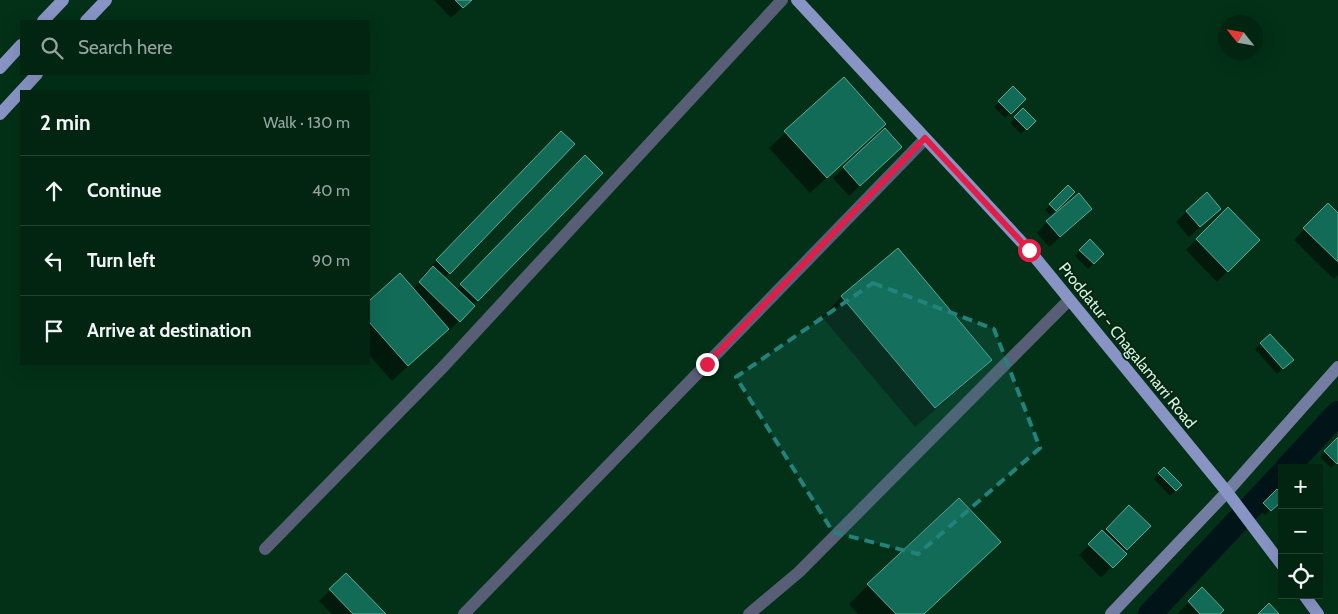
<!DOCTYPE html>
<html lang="en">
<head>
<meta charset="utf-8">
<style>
	:root { --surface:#022511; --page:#0c2d1a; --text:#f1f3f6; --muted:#96a59f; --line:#234231 }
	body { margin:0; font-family:Cabin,sans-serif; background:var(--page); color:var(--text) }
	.controls { position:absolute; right:15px; bottom:15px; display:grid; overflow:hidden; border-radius:0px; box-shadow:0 5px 20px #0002 }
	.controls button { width:45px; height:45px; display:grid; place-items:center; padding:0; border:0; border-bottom:1px solid var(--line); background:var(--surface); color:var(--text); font:25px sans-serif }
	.compass { position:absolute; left:1218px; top:15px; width:45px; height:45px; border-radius:50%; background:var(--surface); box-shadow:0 5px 20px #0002; rotate:301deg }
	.stop { position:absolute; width:15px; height:15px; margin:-11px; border:4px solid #e11d48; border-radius:50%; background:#fff }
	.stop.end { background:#e11d48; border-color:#fff; box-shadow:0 1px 5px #0008 }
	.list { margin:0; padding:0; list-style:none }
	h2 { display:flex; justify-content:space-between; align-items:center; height:65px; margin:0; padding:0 20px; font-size:21px }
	h2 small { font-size:16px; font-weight:400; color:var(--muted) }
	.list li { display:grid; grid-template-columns:32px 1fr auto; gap:15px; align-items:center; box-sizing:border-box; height:70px; padding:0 20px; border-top:1px solid var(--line) }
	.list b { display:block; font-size:19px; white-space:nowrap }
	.list em { font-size:16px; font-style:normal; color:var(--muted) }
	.icon { flex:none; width:28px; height:28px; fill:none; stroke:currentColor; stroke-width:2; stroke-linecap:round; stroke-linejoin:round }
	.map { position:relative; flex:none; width:1338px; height:614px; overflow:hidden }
	.search { position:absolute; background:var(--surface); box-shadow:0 5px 20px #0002; left:20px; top:20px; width:350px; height:55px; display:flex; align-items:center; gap:12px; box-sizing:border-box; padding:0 18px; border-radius:0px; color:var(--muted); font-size:19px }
	.panel { position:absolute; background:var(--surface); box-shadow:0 5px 20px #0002; left:20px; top:90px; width:350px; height:275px; border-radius:0px }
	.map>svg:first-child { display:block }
	.shadow { fill:#0007 }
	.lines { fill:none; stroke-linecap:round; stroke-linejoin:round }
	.canal { stroke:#011418; stroke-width:24 }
	.building { fill:#116b57; stroke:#5dac96 }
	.street { stroke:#585e76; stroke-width:12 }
	.secondary { stroke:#737da2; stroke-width:12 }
	.primary { stroke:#8894c4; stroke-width:12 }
	.route { stroke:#e11d48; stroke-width:6 }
	.marked { fill:#238279; fill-opacity:0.2; stroke:#238279; stroke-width:4; stroke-dasharray:10 6; stroke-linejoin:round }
	.labels { text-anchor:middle; stroke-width:4; stroke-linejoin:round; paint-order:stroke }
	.street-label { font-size:16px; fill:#d4f2dc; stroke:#062512 }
</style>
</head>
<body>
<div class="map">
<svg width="1338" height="614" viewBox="0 0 1338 614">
	<rect width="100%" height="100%" fill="#023117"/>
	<g class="shadow">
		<path d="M434,0H470L451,18Z"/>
		<path d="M844,79L869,139L810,193L769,148Z"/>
		<path d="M1013,88L1024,99L1005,118L994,107Z"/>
		<path d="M1023,109L1034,121L1021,134L1010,123Z"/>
		<path d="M573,144L444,278L456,290L570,173H601L472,305L473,306L449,331L447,329L392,381L369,355V302L400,275L413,289L423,278L421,277L545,148Z"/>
		<path d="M890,158L849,196L833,178L844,168Z"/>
		<path d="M1068,187L1073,192L1050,215L1045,210Z"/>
		<path d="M1328,205L1338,215V275L1334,279L1294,240Z"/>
		<path d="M1228,209L1258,240L1217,282L1186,250Z"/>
		<path d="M1187,211L1209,219L1189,237L1176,222Z"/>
		<path d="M1080,220L1049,247L1037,233L1047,222Z"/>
		<path d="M1090,241L1103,254L1088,269L1075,256Z"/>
		<path d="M898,249L991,360L971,379L915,427L822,317L841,297Z"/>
		<path d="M1270,335L1287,365L1277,374L1255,349Z"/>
		<path d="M1338,439V461L1331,468L1320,457Z"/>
		<path d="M1164,469L1180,485L1170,496L1154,479Z"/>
		<path d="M1277,491L1282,500L1265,515L1259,509Z"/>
		<path d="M1129,507L1149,526L1101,578L1079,555Z"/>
		<path d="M346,575L384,614H332L319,601Z"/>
		<path d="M868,585L924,614H858L849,604Z"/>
		<path d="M1202,589L1219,614H1179L1178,613Z"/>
	</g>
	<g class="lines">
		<g class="canal">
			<path d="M1287,468L1338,413"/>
			<path d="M1150,614L1282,474"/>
		</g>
	</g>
	<g class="building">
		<path d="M455,0H472L463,8Z"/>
		<path d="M844,77L886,124L827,178L784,131Z"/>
		<path d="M1013,86L1026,99L1011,114L998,101Z"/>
		<path d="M1023,108L1036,121L1027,130L1014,117Z"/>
		<path d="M885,128L902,147L860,186L843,167Z"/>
		<path d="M561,131L575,144L450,274L436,260Z"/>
		<path d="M585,155L603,173L478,301L460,284Z"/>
		<path d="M1068,185L1075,192L1056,211L1049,204Z"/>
		<path d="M1207,192L1221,209L1200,227L1186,211Z"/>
		<path d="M1079,193L1092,209L1060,237L1046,221Z"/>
		<path d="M1328,203L1338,213V262L1303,228Z"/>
		<path d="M1228,207L1260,240L1228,272L1196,239Z"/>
		<path d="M1090,239L1104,254L1094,264L1079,250Z"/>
		<path d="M898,248L992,360L935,408L841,296Z"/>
		<path d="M433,266L475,306L460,322L419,282Z"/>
		<path d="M400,273L449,329L408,366L369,322V301Z"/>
		<path d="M1270,334L1294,360L1283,369L1260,343Z"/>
		<path d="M1338,437V463L1337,464L1324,451Z"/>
		<path d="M1164,467L1182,485L1176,491L1158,473Z"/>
		<path d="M1277,489L1282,494V501L1271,511L1263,503Z"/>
		<path d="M959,498L1001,542L924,614H896L867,584Z"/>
		<path d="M1129,505L1151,526L1127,550L1106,529Z"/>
		<path d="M1102,530L1127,554L1113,568L1088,544Z"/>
		<path d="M346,573L386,614H353L329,589Z"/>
		<path d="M1202,587L1224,610L1220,614H1200L1188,601Z"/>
		<path d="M1269,603L1279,614H1258Z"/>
	</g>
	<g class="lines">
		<g class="street">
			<path d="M265,549L444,366L782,0"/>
			<path d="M464,614L925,139"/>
			<path d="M749,614L799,572L1069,300"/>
		</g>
		<path class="secondary" d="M1111,614L1227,492L1338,367"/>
		<g class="primary">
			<path d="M797,0L1029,250L1227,492L1282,565"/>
			<path d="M43,21L63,0"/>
			<path d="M86,21L106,0"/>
			<path d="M0,68L21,45"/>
			<path d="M0,114L37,74"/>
			<path d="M1304,595L1318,614"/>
		</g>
	</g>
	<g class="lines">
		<path class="route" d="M707,364L925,138L1029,250"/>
	</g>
	<path class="marked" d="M873,283L994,329L1040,448L918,554L833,532L736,377Z"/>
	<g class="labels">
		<g class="street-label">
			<text transform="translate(1128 345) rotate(51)" y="6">Proddatur - Chagalamarri Road</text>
		</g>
	</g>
</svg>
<div class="controls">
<button>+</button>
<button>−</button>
<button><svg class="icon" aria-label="locate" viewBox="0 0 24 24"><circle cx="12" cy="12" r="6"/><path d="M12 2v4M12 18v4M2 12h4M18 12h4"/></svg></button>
</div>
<svg class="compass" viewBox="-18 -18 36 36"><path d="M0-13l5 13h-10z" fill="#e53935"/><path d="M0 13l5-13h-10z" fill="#96a59f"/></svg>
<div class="stop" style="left:1029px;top:250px"></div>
<div class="stop end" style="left:707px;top:364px"></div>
<div class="search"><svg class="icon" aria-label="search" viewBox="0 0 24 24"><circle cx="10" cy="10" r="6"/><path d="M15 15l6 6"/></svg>Search here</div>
<section class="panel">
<h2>2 min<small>Walk · 130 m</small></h2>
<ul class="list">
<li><svg class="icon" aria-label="ahead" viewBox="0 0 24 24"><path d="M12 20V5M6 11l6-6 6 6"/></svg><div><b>Continue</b></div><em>40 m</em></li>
<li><svg class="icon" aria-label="left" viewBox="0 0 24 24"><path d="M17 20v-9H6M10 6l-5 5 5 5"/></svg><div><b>Turn left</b></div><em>90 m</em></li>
<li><svg class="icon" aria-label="arrive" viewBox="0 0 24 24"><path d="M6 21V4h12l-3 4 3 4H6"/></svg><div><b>Arrive at destination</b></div></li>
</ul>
</section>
</div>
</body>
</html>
